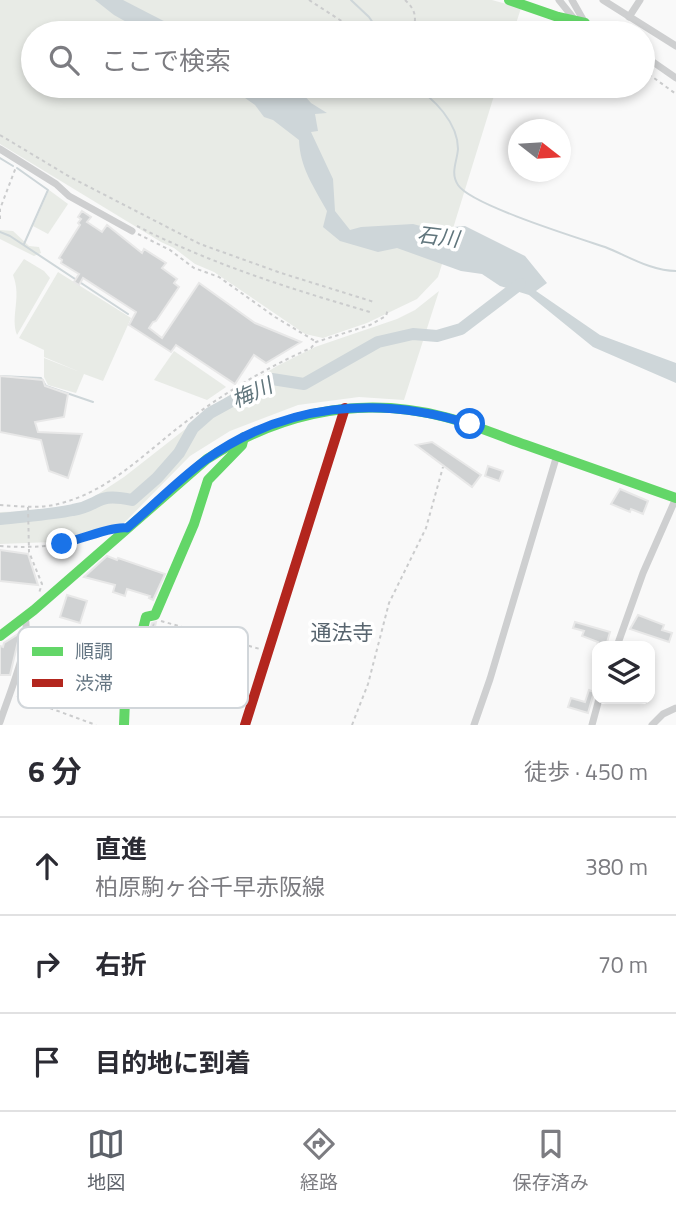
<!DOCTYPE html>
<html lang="ja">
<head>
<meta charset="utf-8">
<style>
	:root { --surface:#fff; --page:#f7f7f7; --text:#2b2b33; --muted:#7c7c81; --line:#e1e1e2; --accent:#5c6169 }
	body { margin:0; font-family:"Titillium Web","Noto Sans JP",sans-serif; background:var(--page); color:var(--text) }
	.controls { position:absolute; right:21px; bottom:21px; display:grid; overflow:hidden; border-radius:14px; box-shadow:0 4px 10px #0003 }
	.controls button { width:63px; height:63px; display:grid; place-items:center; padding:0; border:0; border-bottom:2px solid var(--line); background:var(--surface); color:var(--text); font:35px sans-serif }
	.compass { position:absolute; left:508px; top:119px; width:63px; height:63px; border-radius:50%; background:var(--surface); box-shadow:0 4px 10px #0003; rotate:107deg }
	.stop { position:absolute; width:21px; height:21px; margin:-16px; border:5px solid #1a73e8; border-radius:50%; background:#fff }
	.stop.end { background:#1a73e8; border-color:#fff; box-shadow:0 2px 7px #0008 }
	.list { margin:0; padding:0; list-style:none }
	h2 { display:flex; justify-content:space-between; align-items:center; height:91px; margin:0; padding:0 28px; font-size:30px }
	h2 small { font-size:23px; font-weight:400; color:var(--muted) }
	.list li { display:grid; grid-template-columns:46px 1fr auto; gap:21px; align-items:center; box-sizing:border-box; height:98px; padding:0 28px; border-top:2px solid var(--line) }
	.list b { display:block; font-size:26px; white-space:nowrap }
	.list p { margin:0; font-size:23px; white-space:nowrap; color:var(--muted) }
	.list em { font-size:23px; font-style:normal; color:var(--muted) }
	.icon { flex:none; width:38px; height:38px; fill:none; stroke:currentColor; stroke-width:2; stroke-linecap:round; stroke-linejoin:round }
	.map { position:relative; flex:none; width:676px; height:725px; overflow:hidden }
	.search { position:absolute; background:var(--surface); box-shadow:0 4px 10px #0003; left:21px; right:21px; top:21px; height:77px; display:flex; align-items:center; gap:18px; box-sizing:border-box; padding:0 24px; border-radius:38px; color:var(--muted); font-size:26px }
	.sheet { height:385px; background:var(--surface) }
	nav { display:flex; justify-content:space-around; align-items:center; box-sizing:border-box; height:98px; border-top:2px solid var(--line); background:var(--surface); font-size:19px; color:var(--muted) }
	nav a { display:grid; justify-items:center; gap:4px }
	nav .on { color:var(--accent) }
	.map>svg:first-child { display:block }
	.green { fill:#e8ebe6 }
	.water { fill:#ced6d9 }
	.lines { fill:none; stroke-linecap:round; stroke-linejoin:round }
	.stream { stroke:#ced6d9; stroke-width:2 }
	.river { stroke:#ced6d9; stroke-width:12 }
	.building { fill:#d0d2d3; stroke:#e8e8e8; stroke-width:2 }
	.path { stroke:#cbcccd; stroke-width:2; stroke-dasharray:3.5 3.5; stroke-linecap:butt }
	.street { stroke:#cecfd0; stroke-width:7 }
	.fast { stroke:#63d668; stroke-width:10 }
	.jam { stroke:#b3261e; stroke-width:10 }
	.route { stroke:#1a73e8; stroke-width:9 }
	.labels { text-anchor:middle; stroke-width:7; stroke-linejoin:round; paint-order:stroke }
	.water-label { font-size:21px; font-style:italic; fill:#60757c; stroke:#fff }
	.neighbourhood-label { font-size:21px; fill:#57646e; stroke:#fff }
	.key { fill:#fff; stroke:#d1d6da; stroke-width:2 }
	.key-label { font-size:19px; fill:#657683 }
</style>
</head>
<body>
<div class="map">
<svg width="676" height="725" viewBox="0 0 676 725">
	<rect width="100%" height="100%" fill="#f9f9f9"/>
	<g class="green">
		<path d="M0,0H492L521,8L513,33H33V86H497L438,277L417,299L367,323L323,338L305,334L214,272L195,264L174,248L161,242L0,144Z"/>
		<path d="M49,190L68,204L48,234L33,226Z"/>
		<path d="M0,230L13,231L29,246L39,247L41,253L34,256L0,239Z"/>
		<path d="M24,259L44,271L50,278L17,335C10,316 22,298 13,275Z"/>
		<path d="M58,272L131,318L103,381L84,374L76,393L48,385L44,377V358L80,372L44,357V350L19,338Z"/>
		<path d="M439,291L404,400L359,397L298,405L230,431L190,456L124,523L52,542L0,544V512L40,511L86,502L124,477L225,398L277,366L315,347L397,319L415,310Z"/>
		<path d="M174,351L222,384L226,387L207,400L154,380Z"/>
	</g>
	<g class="water">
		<path d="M95,0H123L187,33H146L114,15Z"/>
		<path d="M228,86H296L311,103L327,113L315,114L318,131L311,132L333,179L335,211L350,230L361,227L413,224L432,229L465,226L525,256L547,283L536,291L600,335L676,363V383L593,347L529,295L500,286L482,274L461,271L397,248L378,252L340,241L323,227L327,211C314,187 300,168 299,140L273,120L264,117L255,105Z"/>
	</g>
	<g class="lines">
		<g class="stream">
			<path d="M351,0L369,17L380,33"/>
			<path d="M413,86C434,98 458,123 458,149C457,162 450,173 458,185C471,205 578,238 605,247C628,256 651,271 676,271"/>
			<path d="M0,158L13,166"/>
			<path d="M17,168L48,190L24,244"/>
			<path d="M0,232L10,236L128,314"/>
			<path d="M0,376L41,378L46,386L93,402"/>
		</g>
		<path class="river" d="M0,519C24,516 49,515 73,510C102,505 95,492 132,500L157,478L179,453L193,428L210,413L272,379L304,384L378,342L413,334L437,336L461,329L520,284"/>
	</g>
	<g class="building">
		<path d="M82,211L91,217L87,222L102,232L107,225L142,253L144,249L166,263L162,268L177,279L174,283L179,287L156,321L153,322L149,328L162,338L199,283L255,323L301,342L266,363L254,355L235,384L176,345L171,352L129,325L136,312L83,278L79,285L74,282L79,274L61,263L62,260L59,258L80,225L78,223L81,219L78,217Z"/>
		<path d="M0,376L43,380L45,386L68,394L64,417L35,422L38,432L82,434L68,478L49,471L41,440L0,432Z"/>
		<path d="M432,442L481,475L472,487L416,445Z"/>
		<path d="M488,466L503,471L499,481L485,476Z"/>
		<path d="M620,489L648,501L643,514L631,509L630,512L611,504Z"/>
		<path d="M0,550L28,554L38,585L0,581Z"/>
		<path d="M107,556L117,560L118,558L165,574L153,600L149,598L150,596L127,589L125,596L113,592L115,585L84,577Z"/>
		<path d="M67,595L87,601L80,623L60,617Z"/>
		<path d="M638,615L664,625L662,630L672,633L669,642L630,629Z"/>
		<path d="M156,622L143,679H145L143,687L136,685L152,623Z"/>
		<path d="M575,622L610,632L606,646H597L598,642L582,636L584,631L573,628Z"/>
		<path d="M20,633L10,675H0V646L3,647L4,643Z"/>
		<path d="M589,690L594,692L588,713L568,707L571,698L585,702Z"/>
	</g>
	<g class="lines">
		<g class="path">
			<path d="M309,0L360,33"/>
			<path d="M405,0C417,11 416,18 413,33"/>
			<path d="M565,33H570"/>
			<path d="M643,70L676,94"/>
			<path d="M0,135L70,177L200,244L281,273L374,302"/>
			<path d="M0,219V209L16,167"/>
			<path d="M137,226C211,264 291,289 370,312"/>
			<path d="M138,234L170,250L194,268L219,277L275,317L315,341"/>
			<path d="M0,505C18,506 40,509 58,504C112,491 148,449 191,418C229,390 268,367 311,348L316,342L370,325L386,316L388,309"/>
			<path d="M28,507L29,552L42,584L39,593"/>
			<path d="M0,546C38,549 78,545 113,528"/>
			<path d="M161,621L260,649"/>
			<path d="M200,692L245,700"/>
			<path d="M17,696L96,725"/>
			<path d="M352,725L368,684L389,603L426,528L443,467"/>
		</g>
		<g class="street">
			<path d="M559,0L575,20"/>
			<path d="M572,0L585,23L608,33"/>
			<path d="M603,0L676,46"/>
			<path d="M629,17L640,0"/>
			<path d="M643,55L676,78"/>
			<path d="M0,149L56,184L69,196L132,231"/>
			<path d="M617,646L643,573L676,498"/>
			<path d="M0,722C8,697 32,642 25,618"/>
			<path d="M474,725L490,679L557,455"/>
			<path d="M592,725L599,699"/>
			<path d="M652,725L663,714L676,708"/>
		</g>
		<g class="fast">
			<path d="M509,0L558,17L585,23"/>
			<path d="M0,636L34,610L207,459C280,413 360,395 445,417C473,424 499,436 526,445C576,463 626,480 676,498"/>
			<path d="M124,725L125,700L146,617L155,615L194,524L208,480L242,445L244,437"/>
		</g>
		<path class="jam" d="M245,725L345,408"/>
	</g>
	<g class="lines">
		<path class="route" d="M62,544C78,540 115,525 127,528C153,506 177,481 204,461C284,403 378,395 470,424"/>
	</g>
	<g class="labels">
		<g class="water-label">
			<text transform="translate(438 237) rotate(7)" y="7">石川</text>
			<text transform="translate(252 393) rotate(-24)" y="7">梅川</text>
		</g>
		<g class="neighbourhood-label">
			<text x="342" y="640">通法寺</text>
		</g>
	</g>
	<rect x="18" y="627" width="230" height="81" rx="10" class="key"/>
	<rect x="32" y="647" width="31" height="9" fill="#63d668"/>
	<rect x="32" y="679" width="31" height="8" fill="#b3261e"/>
	<g class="key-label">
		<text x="75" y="658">順調</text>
		<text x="75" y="690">渋滞</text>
	</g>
</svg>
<div class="controls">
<button><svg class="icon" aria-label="layers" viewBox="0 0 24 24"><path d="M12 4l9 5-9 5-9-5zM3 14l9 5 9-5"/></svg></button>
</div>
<svg class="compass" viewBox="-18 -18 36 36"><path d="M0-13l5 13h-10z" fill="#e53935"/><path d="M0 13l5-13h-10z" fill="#7c7c81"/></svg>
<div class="stop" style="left:470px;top:424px"></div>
<div class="stop end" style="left:62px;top:544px"></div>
<div class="search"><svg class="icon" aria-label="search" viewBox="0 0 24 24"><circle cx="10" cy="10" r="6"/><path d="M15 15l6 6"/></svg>ここで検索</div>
</div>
<section class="sheet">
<h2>6 分<small>徒歩 · 450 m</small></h2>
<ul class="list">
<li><svg class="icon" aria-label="ahead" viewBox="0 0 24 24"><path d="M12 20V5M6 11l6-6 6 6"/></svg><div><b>直進</b><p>柏原駒ヶ谷千早赤阪線</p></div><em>380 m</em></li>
<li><svg class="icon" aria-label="right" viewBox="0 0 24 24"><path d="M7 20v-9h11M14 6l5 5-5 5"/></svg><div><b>右折</b></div><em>70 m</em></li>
<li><svg class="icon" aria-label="arrive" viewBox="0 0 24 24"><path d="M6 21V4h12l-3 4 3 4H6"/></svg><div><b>目的地に到着</b></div></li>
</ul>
</section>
<nav>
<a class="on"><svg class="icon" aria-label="map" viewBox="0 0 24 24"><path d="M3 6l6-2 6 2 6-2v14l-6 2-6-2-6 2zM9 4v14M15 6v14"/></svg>地図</a>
<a><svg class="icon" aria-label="directions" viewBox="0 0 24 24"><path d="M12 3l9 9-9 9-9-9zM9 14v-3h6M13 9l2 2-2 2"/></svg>経路</a>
<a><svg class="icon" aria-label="saved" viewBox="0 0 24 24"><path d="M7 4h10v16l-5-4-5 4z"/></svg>保存済み</a>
</nav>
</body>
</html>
